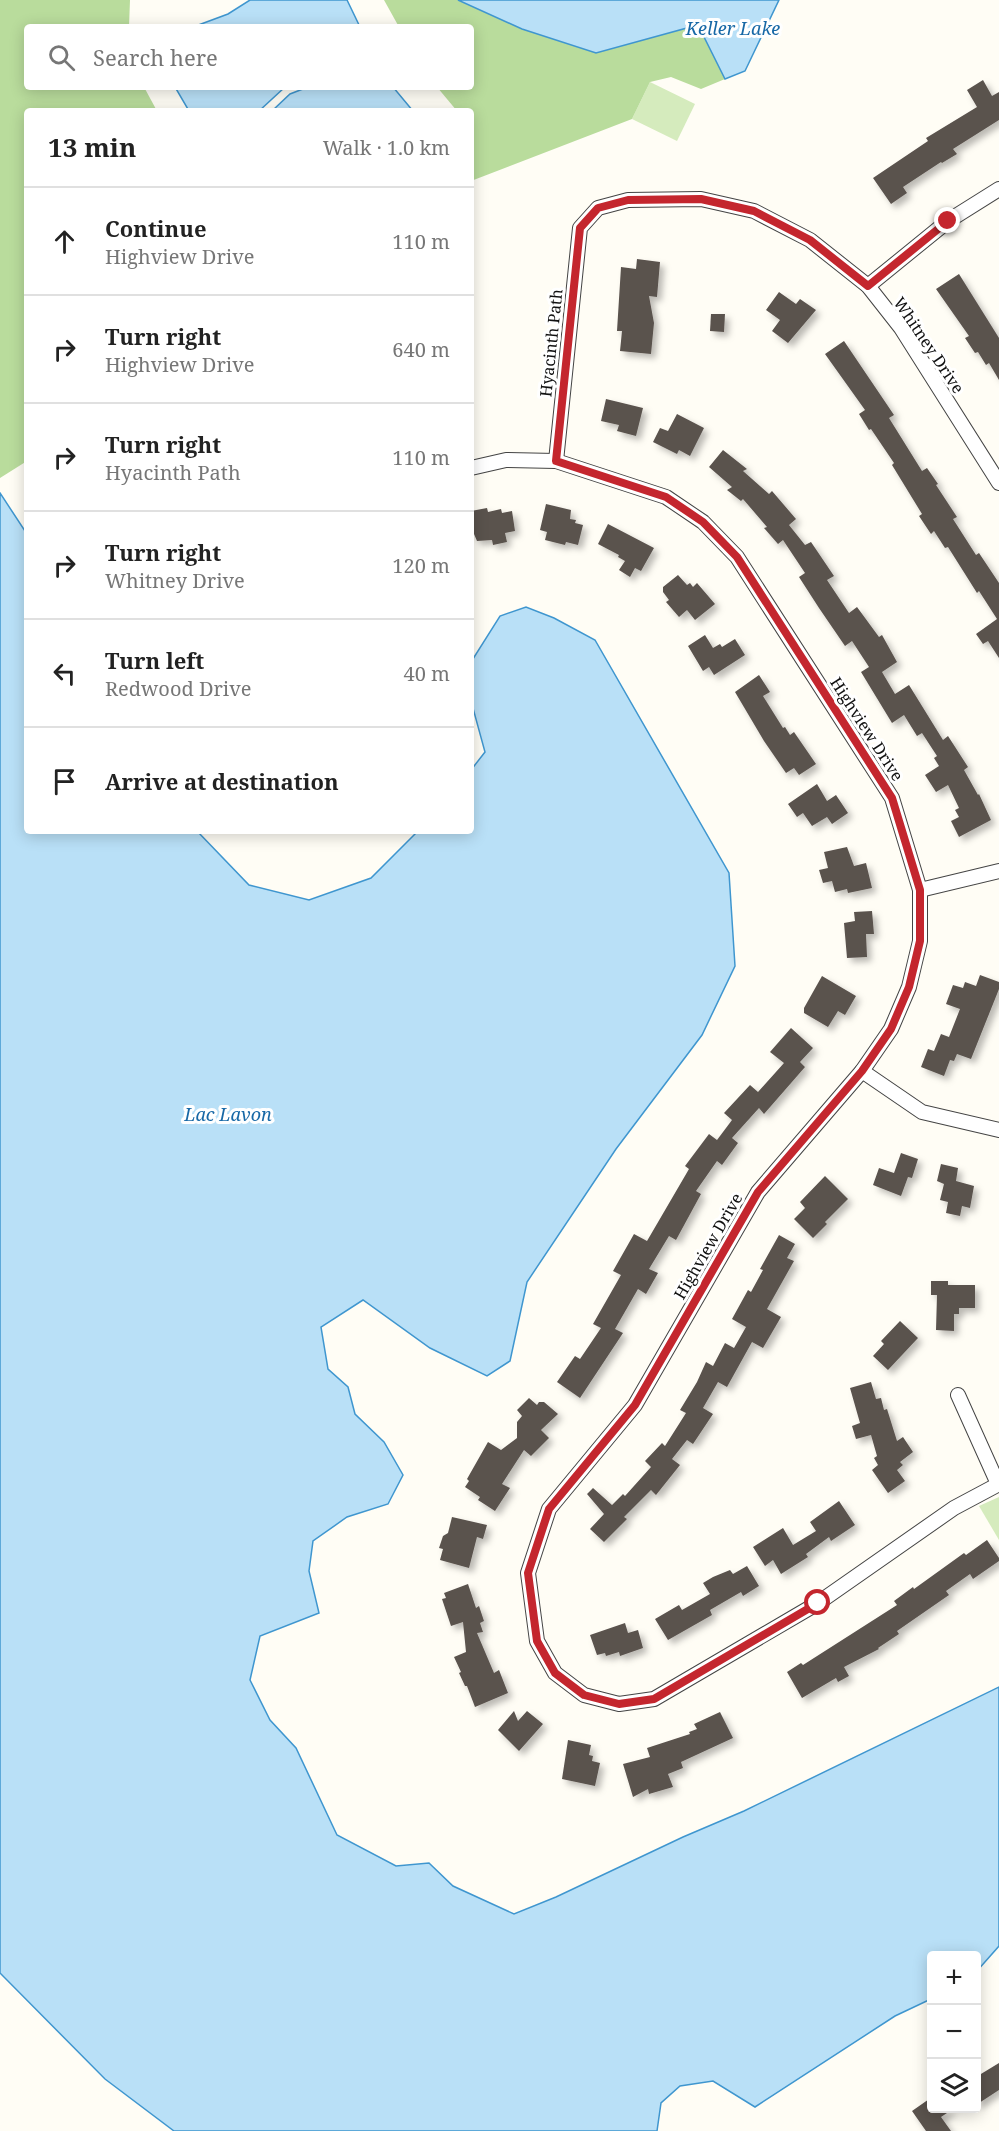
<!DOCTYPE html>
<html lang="en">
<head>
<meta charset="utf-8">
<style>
	:root { --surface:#fff; --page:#f2f2f2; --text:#222; --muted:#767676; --line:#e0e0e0 }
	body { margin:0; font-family:"Noto Serif",serif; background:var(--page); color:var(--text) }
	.controls { position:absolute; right:18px; bottom:18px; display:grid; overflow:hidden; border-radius:6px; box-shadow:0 3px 15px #0003 }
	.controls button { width:54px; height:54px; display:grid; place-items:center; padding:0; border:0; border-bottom:2px solid var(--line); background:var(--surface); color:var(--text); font:30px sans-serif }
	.stop { position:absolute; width:18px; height:18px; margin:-14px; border:4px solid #c4262e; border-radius:50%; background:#fff }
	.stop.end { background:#c4262e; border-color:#fff; box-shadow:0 2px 6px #0008 }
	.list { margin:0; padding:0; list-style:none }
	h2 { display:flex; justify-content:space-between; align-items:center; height:78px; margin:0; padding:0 24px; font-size:26px }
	h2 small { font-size:20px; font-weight:400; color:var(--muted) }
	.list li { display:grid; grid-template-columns:39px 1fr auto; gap:18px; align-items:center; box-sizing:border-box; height:108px; padding:0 24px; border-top:2px solid var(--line) }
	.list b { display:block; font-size:22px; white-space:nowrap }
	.list p { margin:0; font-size:20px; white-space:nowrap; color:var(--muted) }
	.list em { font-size:20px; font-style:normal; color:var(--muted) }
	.icon { flex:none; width:33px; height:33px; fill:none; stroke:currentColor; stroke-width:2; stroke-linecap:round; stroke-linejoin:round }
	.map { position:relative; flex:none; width:999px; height:2131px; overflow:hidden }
	.search { position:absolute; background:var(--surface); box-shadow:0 3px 15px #0003; left:24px; top:24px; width:450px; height:66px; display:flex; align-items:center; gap:15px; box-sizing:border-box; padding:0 21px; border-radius:6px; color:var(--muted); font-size:22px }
	.panel { position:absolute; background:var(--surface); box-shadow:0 3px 15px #0003; left:24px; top:108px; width:450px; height:726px; border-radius:6px }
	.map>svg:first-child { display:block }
	.green { fill:#d5ebbd }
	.forest { fill:#b9dc9c }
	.water { fill:#b9e0f7; stroke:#3f96cf; stroke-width:1.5 }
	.building { fill:#5a524d; filter:url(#shadow) }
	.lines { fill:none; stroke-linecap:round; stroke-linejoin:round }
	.minor-casing { stroke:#444; stroke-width:16 }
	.minor { stroke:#fff; stroke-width:14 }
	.route { stroke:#c4262e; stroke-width:8 }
	.labels { text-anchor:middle; stroke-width:6; stroke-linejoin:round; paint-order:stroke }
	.street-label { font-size:16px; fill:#111; stroke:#fff }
	.water-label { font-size:18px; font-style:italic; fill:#1768a6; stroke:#fff }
</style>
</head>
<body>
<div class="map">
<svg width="999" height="2131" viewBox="0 0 999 2131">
	<defs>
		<filter id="shadow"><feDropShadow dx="4.5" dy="4.5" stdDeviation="3" flood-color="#0004"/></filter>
	</defs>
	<rect width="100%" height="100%" fill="#fffdf5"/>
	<g class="green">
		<path d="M650,82L695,104L677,141L632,119Z"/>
		<path d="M999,1497V1540L979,1506Z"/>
	</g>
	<g class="forest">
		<path d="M0,0H130L129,27H27V87H144L157,111H27V461L0,478Z"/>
		<path d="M384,0H458L522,29L596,53L698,25L725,79L701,89L671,77L650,82L632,119L471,181V111H457L437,87H471V27H399Z"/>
	</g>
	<g class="water">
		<path d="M250,0H347L360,27H193L228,14Z"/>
		<path d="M458,0H779L745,71L725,79L698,25L596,53L522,29Z"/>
		<path d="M175,87H285L259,111H189Z"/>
		<path d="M308,87H393L413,111H272L290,94Z"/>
		<path d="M0,493L27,534V831H197L249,885L309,900L371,878L418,831H471V770L485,752L471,701V662L500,616L526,607L554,618L595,640L729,873L735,966L702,1035L616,1149L527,1282L510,1361L487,1376L430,1348L363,1300L321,1327L328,1369L348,1387L355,1414L384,1442L403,1475L388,1504L347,1517L313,1541L309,1571L319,1613L260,1636L250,1680L270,1720L296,1748L337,1835L396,1866L429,1863L453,1886L514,1914L556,1897L683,1837L744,1811L999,1687V1946L977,1971L976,1956H932L931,1999L895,2016L755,2107L713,2081L680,2086L661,2103L657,2131H174L105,2079L0,1973Z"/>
	</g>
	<g class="building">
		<path d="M983,80L992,96L999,92V120L953,149L957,154L942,163L941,162L903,187L907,193L891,204L873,178L928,141L926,138L977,107L967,90Z"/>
		<path d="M637,259L660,262L657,297L649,296L654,323L651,354L620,351L622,331H617L621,267L636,269Z"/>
		<path d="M959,274L999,338V380L989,363L986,365L978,352L975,353L965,338L969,336L936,289Z"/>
		<path d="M779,292L796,304L800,299L816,310L788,343L772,331L780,320L766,310Z"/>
		<path d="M711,314H725L724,332L710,331Z"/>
		<path d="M844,341L894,415L889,418L922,471L927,468L938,484L936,485L957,517L953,519L976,555L979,553L999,583V658L988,641L983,644L976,634L997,619L979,591L977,593L948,547L945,548L934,531L931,534L919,516L922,514L892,465L894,463L871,429L869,430L859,414L865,410L825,354Z"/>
		<path d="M606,399L643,408L636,436L617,431L619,425L601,421Z"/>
		<path d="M677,414L704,428L690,456L679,450L677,454L653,442L660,428L668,431Z"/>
		<path d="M723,450L747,469L743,471L769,494L772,491L796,519L789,525L805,545L811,542L834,576L827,580L849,613L857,607L879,637L882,635L897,662L882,672L895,694L909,685L943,740L948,736L968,767L964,770L978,795L979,794L991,820L959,837L951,821L959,817L955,810L959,808L948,785L936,792L925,775L939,766L934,758L937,756L922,733L917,736L904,715L892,723L861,672L869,667L852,641L845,646L819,608L799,577L805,573L783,540L778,544L764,528L767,527L743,499L741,501L727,490L732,487L709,467Z"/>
		<path d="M546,504L571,510L570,519L576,520L575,523L583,525L578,545L566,542L565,545L545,540L547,532L540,530Z"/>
		<path d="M487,508L488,512L501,509L502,513L512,511L515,531L505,533L507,542L493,545L492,540L477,541L474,534L471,535V511Z"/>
		<path d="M608,524L654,548L641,571L635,568L630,577L619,570L625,561L618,557L619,555L598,544Z"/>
		<path d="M678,575L687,585L690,583L693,587L697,583L715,604L695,620L687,610L679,617L666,602L669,600L663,592V587Z"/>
		<path d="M705,635L713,648L720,644L722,647L735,639L745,655L714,675L709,667L703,671L688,646Z"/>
		<path d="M759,675L770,692L763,696L783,728L785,727L790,735L794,732L816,764L799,775L794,768L786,773L764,741L735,692Z"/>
		<path d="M817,784L827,801L836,795L848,813L832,824L827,817L812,826L803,813L797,817L788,804Z"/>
		<path d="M847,847L854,866L866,863L872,888L848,893L847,889L835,892L832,881L823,883L819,870L828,868L824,852Z"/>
		<path d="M872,911L874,934H866L867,957L847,958L844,923L855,921L854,912Z"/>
		<path d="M980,975L999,982V989L971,1059L957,1054L954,1061L950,1060L944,1076L921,1067L928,1049L934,1051L941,1034L949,1037L960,1009L946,1004L953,985L963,988L965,982L976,986Z"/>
		<path d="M822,976L856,996L845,1015L838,1011L828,1027L804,1013V1008Z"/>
		<path d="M791,1028L813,1048L800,1062L805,1067L764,1114L759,1108L732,1138L738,1143L722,1165L717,1161L696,1191L701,1194L676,1240L669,1236L649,1269L658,1273L646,1294L638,1289L615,1329L623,1333L580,1398L557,1382L575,1356L580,1359L601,1328L593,1324L621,1275L613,1271L634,1234L647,1241L689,1169L685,1166L709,1134L717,1140L732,1120L724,1113L750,1085L758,1092L784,1063L770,1052Z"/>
		<path d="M901,1153L918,1159L912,1178L908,1177L901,1196L873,1185L879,1168L894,1173Z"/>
		<path d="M941,1164L958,1168L956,1181L974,1186L970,1208L962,1206L960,1216L946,1213L948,1202L940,1200L944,1184L937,1181Z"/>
		<path d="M825,1176L848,1199L825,1222L827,1224L813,1238L794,1219L805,1208L800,1202Z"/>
		<path d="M779,1235L795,1244L787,1258L794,1261L767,1309L781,1317L763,1348L752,1342L727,1387L718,1382L703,1408L713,1414L693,1444L687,1440L672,1459L680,1465L656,1495L651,1490L624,1517L627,1519L604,1542L590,1529L604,1514L587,1494L593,1488L612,1505L623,1494L625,1496L651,1467L645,1461L662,1443L665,1446L686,1413L680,1410L697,1382L706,1362L713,1366L725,1343L734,1348L746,1327L732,1319L748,1290L751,1292L763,1270L760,1269Z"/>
		<path d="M931,1281H948V1285H975V1308H959V1314H954V1331L936,1330L937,1295H931Z"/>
		<path d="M900,1321L918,1338L888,1370L873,1356L884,1344L881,1341Z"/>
		<path d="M871,1382L876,1399L881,1398L884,1410L887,1409L897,1441L903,1437L913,1452L900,1462L903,1465L897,1470L905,1481L888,1493L872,1470L878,1465L874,1458L877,1456L871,1435L856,1439L852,1426L860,1423L850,1388Z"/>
		<path d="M529,1398L537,1405L539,1402H544L558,1414L541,1430L549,1438L531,1456L524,1450L502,1484L510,1488L495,1511L478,1500L480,1497L465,1487L469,1481L467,1479L488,1442L501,1450L517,1438V1422L522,1416L517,1410Z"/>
		<path d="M839,1501L855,1525L831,1541L829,1537L806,1554L808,1557L781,1574L773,1560L765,1566L753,1547L783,1528L793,1545L816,1531L810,1522Z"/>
		<path d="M452,1517L487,1525L483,1539L477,1537L469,1568L440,1560L443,1549L439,1548L443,1536L448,1533Z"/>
		<path d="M987,1540L999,1558V1561L973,1579L970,1574L946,1591L949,1595L897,1631L899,1634L878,1648L879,1649L844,1667L849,1676L838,1682L836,1678L802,1698L787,1672L801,1663L803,1665L897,1605L894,1601L913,1587L914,1589L964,1553L966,1555Z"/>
		<path d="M747,1566L759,1586L743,1596L741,1592L710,1610L712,1615L668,1640L655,1619L679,1605L682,1610L710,1594L703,1583L713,1577L730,1570L733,1574Z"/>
		<path d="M468,1584L476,1608L479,1606L484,1621L480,1623L483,1632L477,1633L494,1673L499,1670L508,1693L475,1707L467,1686H465L459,1673L461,1672L454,1657L466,1652L463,1622L451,1626L442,1599L446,1598L444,1593Z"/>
		<path d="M625,1623L628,1633L638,1630L643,1648L620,1656L619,1652L606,1656L605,1653L597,1655L590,1635Z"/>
		<path d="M514,1711L518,1721L527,1711L543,1724L519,1751L498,1730Z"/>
		<path d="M720,1712L733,1738L681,1762L683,1768L668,1774L673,1787L649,1794L648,1789L633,1797L623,1764L650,1757L647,1748L690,1734L689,1732L697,1729L694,1724Z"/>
		<path d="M568,1740L591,1745L589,1755L593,1756L592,1761L600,1763L595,1786L562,1779Z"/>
		<path d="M999,2063V2090L976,2105V2077Z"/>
		<path d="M932,2097V2109H953L941,2117L951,2131H926L912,2111Z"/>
	</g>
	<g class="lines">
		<defs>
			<g id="minor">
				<path d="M868,286L948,221L999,189"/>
				<path d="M556,461L580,228L598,208L628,200L701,199L754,211L810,240L868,286L901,328L999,483"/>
				<path d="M471,468L506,460L556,461L666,497L703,522L737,557L892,798L920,890V941L909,987L891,1029L862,1071L758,1192L635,1405L549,1509L528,1573L537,1641L555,1673L584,1695L619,1704L654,1699L818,1603L954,1508L999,1484"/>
				<path d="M920,890L999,871"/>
				<path d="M862,1071L922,1112L999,1130"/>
				<path d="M958,1395L998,1484"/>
			</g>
		</defs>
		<use href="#minor" class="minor-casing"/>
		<use href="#minor" class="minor"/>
	</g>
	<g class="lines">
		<path class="route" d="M818,1603L654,1699L619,1704L584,1695L555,1673L537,1641L528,1573L549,1509L635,1405L758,1192L862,1071L891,1029L909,987L920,941V890L892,798L737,557L703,522L666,497L556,461L580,228L598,208L628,200L701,199L754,211L810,240L868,286L948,221"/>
	</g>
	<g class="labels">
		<g class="street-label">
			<text transform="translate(551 343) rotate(-84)" y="6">Hyacinth Path</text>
			<text transform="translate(929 345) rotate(56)" y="6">Whitney Drive</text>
			<text transform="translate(867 729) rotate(57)" y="6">Highview Drive</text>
			<text transform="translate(708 1246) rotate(-60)" y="6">Highview Drive</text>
		</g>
		<g class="water-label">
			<text x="733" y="35">Keller Lake</text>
			<text x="228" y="1121">Lac Lavon</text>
		</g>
	</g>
</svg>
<div class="controls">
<button>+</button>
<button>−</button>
<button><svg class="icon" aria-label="layers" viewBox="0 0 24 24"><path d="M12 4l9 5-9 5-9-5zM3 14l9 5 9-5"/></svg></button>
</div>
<div class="stop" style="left:818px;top:1603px"></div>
<div class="stop end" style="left:948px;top:221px"></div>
<div class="search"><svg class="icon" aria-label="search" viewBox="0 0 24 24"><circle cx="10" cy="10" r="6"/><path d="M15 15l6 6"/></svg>Search here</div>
<section class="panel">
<h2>13 min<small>Walk · 1.0 km</small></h2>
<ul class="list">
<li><svg class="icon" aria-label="ahead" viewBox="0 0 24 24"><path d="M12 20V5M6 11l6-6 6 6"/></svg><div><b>Continue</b><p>Highview Drive</p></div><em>110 m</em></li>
<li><svg class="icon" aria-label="right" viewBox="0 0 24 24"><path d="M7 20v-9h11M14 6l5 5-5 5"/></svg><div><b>Turn right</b><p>Highview Drive</p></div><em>640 m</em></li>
<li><svg class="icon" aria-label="right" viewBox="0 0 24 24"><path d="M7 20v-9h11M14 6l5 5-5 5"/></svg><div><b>Turn right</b><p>Hyacinth Path</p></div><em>110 m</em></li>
<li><svg class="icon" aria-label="right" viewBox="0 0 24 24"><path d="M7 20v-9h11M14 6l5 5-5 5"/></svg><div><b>Turn right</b><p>Whitney Drive</p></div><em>120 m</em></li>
<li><svg class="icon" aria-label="left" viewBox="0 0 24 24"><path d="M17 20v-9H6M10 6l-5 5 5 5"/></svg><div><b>Turn left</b><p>Redwood Drive</p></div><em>40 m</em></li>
<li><svg class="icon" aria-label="arrive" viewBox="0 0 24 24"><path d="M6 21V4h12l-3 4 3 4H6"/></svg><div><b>Arrive at destination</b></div></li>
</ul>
</section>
</div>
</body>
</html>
